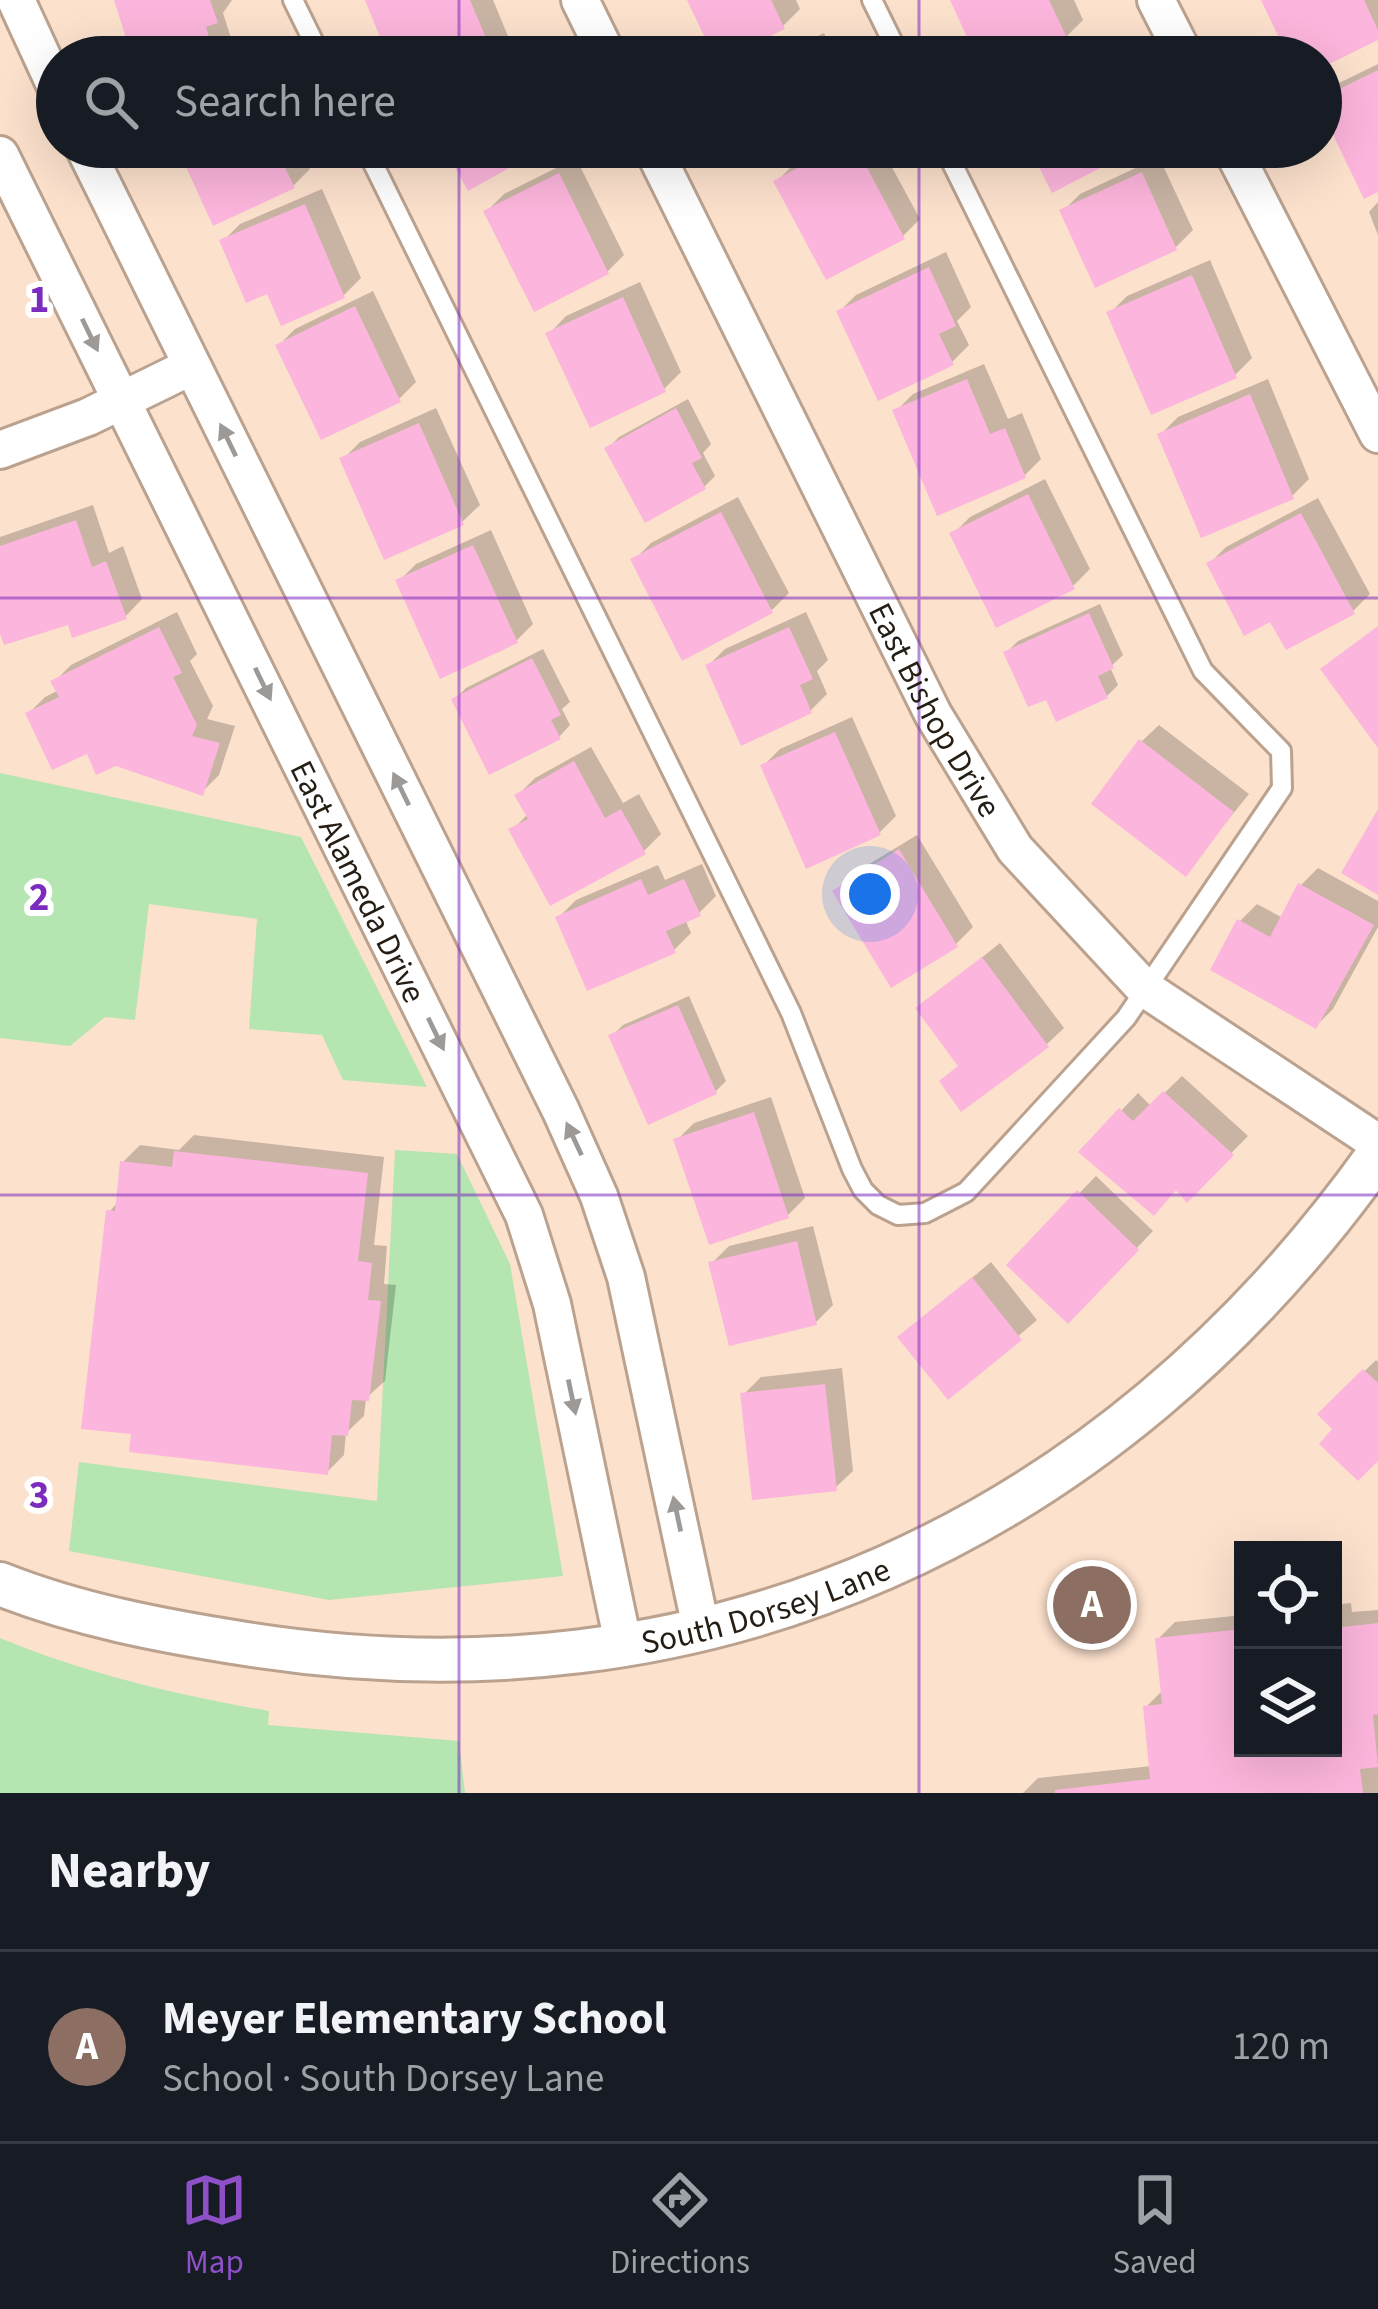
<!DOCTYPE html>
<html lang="en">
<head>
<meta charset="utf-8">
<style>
	:root { --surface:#171b24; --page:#242831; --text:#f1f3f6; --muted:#9ea1a6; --line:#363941; --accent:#8d50c7 }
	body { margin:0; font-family:"Source Sans 3",sans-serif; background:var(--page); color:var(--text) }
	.controls { position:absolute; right:36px; bottom:36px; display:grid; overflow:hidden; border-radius:0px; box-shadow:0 12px 48px #0002 }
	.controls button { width:108px; height:108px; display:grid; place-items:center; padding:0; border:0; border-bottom:3px solid var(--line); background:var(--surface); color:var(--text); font:60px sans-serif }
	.you { position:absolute; left:870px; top:894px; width:42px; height:42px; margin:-30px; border:9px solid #fff; border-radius:50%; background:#1a73e8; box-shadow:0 0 0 18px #1a73e833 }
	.badge { display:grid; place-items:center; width:78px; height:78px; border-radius:50%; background:var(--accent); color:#fff; font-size:39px; font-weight:700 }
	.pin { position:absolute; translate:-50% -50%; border:6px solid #fff; box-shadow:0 3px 12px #0006 }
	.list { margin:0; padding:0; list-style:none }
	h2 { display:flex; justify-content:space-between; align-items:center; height:156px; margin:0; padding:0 48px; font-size:51px }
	h2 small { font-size:39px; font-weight:400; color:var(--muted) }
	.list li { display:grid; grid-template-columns:78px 1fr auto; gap:36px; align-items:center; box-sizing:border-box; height:192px; padding:0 48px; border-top:3px solid var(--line) }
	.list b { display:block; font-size:45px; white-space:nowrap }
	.list p { margin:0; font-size:39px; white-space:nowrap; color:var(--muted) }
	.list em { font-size:39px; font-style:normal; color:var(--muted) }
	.icon { flex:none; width:66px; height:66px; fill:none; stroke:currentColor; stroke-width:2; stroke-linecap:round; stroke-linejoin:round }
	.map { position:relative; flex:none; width:1378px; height:1793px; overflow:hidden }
	.search { position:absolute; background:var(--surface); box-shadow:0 12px 48px #0002; left:36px; right:36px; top:36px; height:132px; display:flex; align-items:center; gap:30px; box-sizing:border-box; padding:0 42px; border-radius:66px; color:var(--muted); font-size:45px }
	.sheet { height:348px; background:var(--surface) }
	nav { display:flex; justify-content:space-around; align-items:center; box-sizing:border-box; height:168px; border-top:3px solid var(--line); background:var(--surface); font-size:33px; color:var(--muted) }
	nav a { display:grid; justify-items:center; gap:6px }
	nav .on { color:var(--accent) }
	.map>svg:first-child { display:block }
	.green { fill:#b5e5b0 }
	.shadow { fill:#0003 }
	.building { fill:#fcb5dc }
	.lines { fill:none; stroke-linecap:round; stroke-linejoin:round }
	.service-casing { stroke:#bba28f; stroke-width:24 }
	.minor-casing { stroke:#bba28f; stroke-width:42 }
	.tertiary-casing { stroke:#bba28f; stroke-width:48 }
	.service { stroke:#fff; stroke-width:18 }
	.minor { stroke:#fff; stroke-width:36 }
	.tertiary { stroke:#fff; stroke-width:42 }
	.oneway { fill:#9d9996 }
	.grid { fill:none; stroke:#7b2cbf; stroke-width:3; stroke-opacity:0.55 }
	.labels { text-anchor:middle; stroke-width:12; stroke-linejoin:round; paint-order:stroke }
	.street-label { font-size:33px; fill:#261d15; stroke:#fff }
	.grid-label { font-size:39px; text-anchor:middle; font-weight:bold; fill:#7b2cbf; stroke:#fff; stroke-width:12; stroke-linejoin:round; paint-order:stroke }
</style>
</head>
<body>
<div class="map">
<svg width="1378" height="1793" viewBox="0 0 1378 1793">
	<rect width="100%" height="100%" fill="#fce1cd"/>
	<g class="green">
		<path d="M0,773L301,837L427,1087L343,1080L322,1035L249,1029L257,919L149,904L135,1020L105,1017L70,1046L0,1038Z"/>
		<path d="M395,1150L457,1154L510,1264L563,1576L329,1600L69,1551L79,1462L377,1501Z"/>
		<path d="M0,1638C87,1674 177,1695 269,1711L268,1725L459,1741L465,1793H0Z"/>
	</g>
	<g class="shadow">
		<path d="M117,0H232L223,13L237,57H135Z"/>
		<path d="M368,0H493L510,41L494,57H392Z"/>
		<path d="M690,0H796L800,9L783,26L717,57Z"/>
		<path d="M954,0H1074L1083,20L1066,37L1024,57H980Z"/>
		<path d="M1265,0H1378V37L1321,64V57H1292Z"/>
		<path d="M824,33L836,57H775Z"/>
		<path d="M1378,64V189L1321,103L1337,84Z"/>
		<path d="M180,147H300L310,169L293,186Z"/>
		<path d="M827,147H881L920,219L903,236L777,181L794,164Z"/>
		<path d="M1159,157L1193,230L1176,247L1063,211L1080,194Z"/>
		<path d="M576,158L624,255L607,272L487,211L504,194Z"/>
		<path d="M322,189L361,278L344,295L268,290L223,241L240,224Z"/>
		<path d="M1378,202V235L1369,212Z"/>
		<path d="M946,252L971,307L957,321L969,345L952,362L839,312L856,295Z"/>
		<path d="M1210,260L1252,358L1235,375L1110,313L1127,296Z"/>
		<path d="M640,282L681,372L664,389L549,334L566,316Z"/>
		<path d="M373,291L416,382L399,399L278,346L295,329Z"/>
		<path d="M984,364L1008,419L1022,413L1041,459L1024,476L896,411L913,394Z"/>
		<path d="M1268,379L1309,479L1292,496L1161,434L1178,417Z"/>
		<path d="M688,399L711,444L703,453L715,476L704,487L608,448L619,437Z"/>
		<path d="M436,408L480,505L462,522L343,459L360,442Z"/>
		<path d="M1045,479L1090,569L1073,586L953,534L970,517Z"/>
		<path d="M738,497L789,593L772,610L634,560L651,543Z"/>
		<path d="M1318,498L1370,594L1353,611L1271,618L1209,564L1226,547Z"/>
		<path d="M93,505L109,553L123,546L142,599L125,617L0,625V537Z"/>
		<path d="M491,530L533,624L516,641L399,581L416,564Z"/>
		<path d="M1100,604L1123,655L1110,667L1118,685L1107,696H1047L1007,652L1018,641Z"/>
		<path d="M177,612L197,654L190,661L213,706L207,719L235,726L219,775L202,792L89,750L28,714L45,697L59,690L54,682L71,665Z"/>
		<path d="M806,612L828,660L817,671L827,694L810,711L708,666L725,649Z"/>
		<path d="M543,649L570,702L562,709L570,725L559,737L455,699L466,688Z"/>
		<path d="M852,717L896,816L879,833L763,766L780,749Z"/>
		<path d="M1159,725L1249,794L1185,873L1142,741Z"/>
		<path d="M591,747L623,803L639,794L661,834L644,851L512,830L528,814L518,795L535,778Z"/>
		<path d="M917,835L973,927L956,944L892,983L836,891L853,874Z"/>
		<path d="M702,864L716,896L699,913L685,919L691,933L674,950L559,917L576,900L658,865L665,880Z"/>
		<path d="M1318,868L1378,901V927L1333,1009L1316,1026L1240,921L1257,904L1283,918L1301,885Z"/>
		<path d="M1000,943L1064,1028L1047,1044L919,1008Z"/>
		<path d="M689,996L726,1081L715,1092L612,1036L623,1025Z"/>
		<path d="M1182,1076L1248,1136L1187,1198L1177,1187L1082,1152L1138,1093L1151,1106Z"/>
		<path d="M771,1097L805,1198L788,1215L677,1140L694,1123Z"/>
		<path d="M194,1135L384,1157L374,1245L387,1246L384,1284L396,1285L385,1381L366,1398L364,1416L346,1433L344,1455L327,1472L134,1432L109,1212L119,1201L123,1162L140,1145L179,1150Z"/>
		<path d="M1096,1176L1153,1231L1068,1320L1010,1264Z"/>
		<path d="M813,1226L833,1305L816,1322L712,1263L729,1246Z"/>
		<path d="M991,1262L1037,1320L948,1396L901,1337Z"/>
		<path d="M1376,1360L1378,1362V1460L1321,1414Z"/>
		<path d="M842,1368L853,1471L835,1488L744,1394L761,1377Z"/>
		<path d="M1351,1603L1352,1612L1378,1610V1793H1023L1038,1778L1152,1766L1146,1707L1163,1690L1158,1639L1175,1622L1243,1615V1748H1333V1605Z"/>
	</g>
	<g class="building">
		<path d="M114,0H210L218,23L206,27L215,57H132Z"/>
		<path d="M365,0H470L494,57H388Z"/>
		<path d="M687,0H771L785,29L726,57H714Z"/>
		<path d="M950,0H1049L1068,40L1031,57H976Z"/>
		<path d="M1261,0H1364L1378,30V40L1321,68V57H1288Z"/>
		<path d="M1378,70V192L1364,199L1321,110V98Z"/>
		<path d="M177,147H275L295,188L213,226Z"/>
		<path d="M444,147H530L534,154L468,191Z"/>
		<path d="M756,147H800L765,164Z"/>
		<path d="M837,147H856L905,239L826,280L773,181Z"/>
		<path d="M1029,147H1129L1131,152L1052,193Z"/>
		<path d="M1142,172L1177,250L1095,288L1059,210Z"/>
		<path d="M559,173L609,274L534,312L483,211Z"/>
		<path d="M305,204L345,298L281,326L267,294L246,303L219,240Z"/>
		<path d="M929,267L956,326L939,334L954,365L878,401L836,311Z"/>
		<path d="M1192,275L1237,378L1151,415L1106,312Z"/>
		<path d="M623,297L666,392L590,428L545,333Z"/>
		<path d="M355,306L401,402L321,440L275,345Z"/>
		<path d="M967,379L990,434L1005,428L1026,478L937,516L892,410Z"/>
		<path d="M1250,394L1294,499L1201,538L1157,434Z"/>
		<path d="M676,408L702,458L692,463L706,489L645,523L604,448Z"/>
		<path d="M419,423L464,525L384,560L339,458Z"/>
		<path d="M1028,494L1075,589L996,628L949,533Z"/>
		<path d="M721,512L773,613L682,661L630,559Z"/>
		<path d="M1301,513L1355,614L1286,650L1270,622L1244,636L1206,563Z"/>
		<path d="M76,520L92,567L106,561L127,619L72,638L68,625L4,645L0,634V546Z"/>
		<path d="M473,545L518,643L440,679L395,580Z"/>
		<path d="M1089,613L1114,668L1098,676L1108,698L1056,722L1046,700L1028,707L1003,652Z"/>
		<path d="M1378,626V748L1320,669Z"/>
		<path d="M159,627L182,673L173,677L197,725L192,736L220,743L203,796L116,766L96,775L87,754L52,770L25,713L59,697L50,681Z"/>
		<path d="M789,627L813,679L800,685L812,713L741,746L705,665Z"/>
		<path d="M532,658L561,715L551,720L561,739L489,775L451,699Z"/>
		<path d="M835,732L881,835L806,869L760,765Z"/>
		<path d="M1139,739L1234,812L1186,877L1091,804Z"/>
		<path d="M574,761L605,818L621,809L646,854L550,906L508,829L528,819L514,795Z"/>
		<path d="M1378,809V895L1341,873Z"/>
		<path d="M899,849L958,947L891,988L832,891Z"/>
		<path d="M641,879L648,895L684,879L701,916L666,931L676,953L587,991L555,917Z"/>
		<path d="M1298,883L1374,925L1316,1029L1210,970L1237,919L1270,937Z"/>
		<path d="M982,957L1049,1047L961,1112L939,1081L958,1066L915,1008Z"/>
		<path d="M678,1005L717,1094L648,1125L608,1035Z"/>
		<path d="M1163,1091L1234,1155L1187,1203L1176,1190L1154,1216L1078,1152L1119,1108L1133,1121Z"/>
		<path d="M754,1112L789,1218L709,1245L673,1139Z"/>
		<path d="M174,1151L368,1173L358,1261L372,1263L368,1300L381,1301L369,1401L352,1400L348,1436L332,1435L328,1475L129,1452L131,1434L81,1429L106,1210L115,1211L120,1161L172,1167Z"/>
		<path d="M1077,1190L1139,1250L1068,1324L1006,1265Z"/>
		<path d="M797,1241L817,1325L729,1346L708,1262Z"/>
		<path d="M972,1277L1022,1340L948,1400L897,1337Z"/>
		<path d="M1363,1369L1378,1383V1461L1358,1481L1319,1444L1332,1429L1317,1414Z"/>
		<path d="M825,1384L837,1491L752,1500L740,1393Z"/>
		<path d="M1378,1623V1714L1373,1715L1378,1767L1360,1769L1363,1793H1055V1790L1150,1779L1143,1706L1162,1704L1155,1638L1243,1629V1748H1333V1628Z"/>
	</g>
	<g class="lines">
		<defs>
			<g id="service">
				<path d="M293,0L321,57"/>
				<path d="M872,0L900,57"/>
				<path d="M365,147L791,1013L852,1169L863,1190L878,1205L898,1215L925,1213L966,1192L1126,1018L1282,788L1281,751L1203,671L944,147"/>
			</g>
			<g id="minor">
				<path d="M16,0L57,89"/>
				<path d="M580,0L608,57"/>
				<path d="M1156,0L1185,57"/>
				<path d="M84,147L561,1111L599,1196L626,1277L701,1628"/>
				<path id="s1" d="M652,147L933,714L1015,849L1144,988L1378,1143"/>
				<path d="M1231,147L1378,434"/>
				<path id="s2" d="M0,155L524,1215L552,1304L623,1643"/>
				<path d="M0,450L88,417L192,366"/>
			</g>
			<g id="tertiary">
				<path id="s3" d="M0,1584C78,1615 163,1631 246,1644C707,1717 1110,1531 1378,1155"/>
			</g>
		</defs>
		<use href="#service" class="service-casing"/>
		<use href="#minor" class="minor-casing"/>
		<use href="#tertiary" class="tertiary-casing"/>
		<use href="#service" class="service"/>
		<use href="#minor" class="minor"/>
		<use href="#tertiary" class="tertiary"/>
	</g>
	<defs><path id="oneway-solid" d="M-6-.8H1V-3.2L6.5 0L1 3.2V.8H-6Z" transform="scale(3)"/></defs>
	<g class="oneway">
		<use href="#oneway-solid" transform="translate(90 335) rotate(64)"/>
		<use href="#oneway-solid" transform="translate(228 440) rotate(-116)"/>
		<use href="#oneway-solid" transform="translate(263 684) rotate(64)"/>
		<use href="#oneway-solid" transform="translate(401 789) rotate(-116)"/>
		<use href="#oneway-solid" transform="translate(436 1034) rotate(64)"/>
		<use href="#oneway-solid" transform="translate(574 1139) rotate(-115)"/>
		<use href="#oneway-solid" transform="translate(572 1397) rotate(78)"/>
		<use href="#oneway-solid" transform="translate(677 1514) rotate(-102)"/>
	</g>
	<path class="grid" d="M459,0V57M919,0V57M459,147V1793M919,147V1793M0,598H1378M0,1195H1378"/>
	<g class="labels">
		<g class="street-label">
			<text dy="12" stroke="none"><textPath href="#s1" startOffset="630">East Bishop Drive</textPath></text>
			<text dy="12" stroke="none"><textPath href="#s2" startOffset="810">East Alameda Drive</textPath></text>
			<text dy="12" stroke="none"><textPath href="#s3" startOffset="780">South Dorsey Lane</textPath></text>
		</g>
	</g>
	<g class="grid-label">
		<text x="39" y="312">1</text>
		<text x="39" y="910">2</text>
		<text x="39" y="1508">3</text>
	</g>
</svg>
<div class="controls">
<button><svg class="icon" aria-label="locate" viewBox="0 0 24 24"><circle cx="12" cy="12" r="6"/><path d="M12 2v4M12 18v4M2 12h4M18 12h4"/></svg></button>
<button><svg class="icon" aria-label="layers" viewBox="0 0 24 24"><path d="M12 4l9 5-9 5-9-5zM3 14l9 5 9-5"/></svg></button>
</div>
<div class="you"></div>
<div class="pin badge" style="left:1092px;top:1605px;background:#8d6e63">A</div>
<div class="search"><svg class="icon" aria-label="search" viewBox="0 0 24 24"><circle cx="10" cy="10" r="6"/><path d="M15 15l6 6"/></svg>Search here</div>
</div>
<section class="sheet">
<h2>Nearby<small></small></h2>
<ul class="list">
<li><span class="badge" style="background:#8d6e63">A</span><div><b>Meyer Elementary School</b><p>School · South Dorsey Lane</p></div><em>120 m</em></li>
</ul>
</section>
<nav>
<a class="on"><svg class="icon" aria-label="map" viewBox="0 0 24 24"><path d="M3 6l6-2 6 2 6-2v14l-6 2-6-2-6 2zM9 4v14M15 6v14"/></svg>Map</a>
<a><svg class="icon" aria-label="directions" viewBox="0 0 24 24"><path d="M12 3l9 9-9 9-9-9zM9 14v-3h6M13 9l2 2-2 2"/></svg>Directions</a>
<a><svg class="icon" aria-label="saved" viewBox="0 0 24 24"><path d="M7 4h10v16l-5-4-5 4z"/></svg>Saved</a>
</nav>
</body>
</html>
